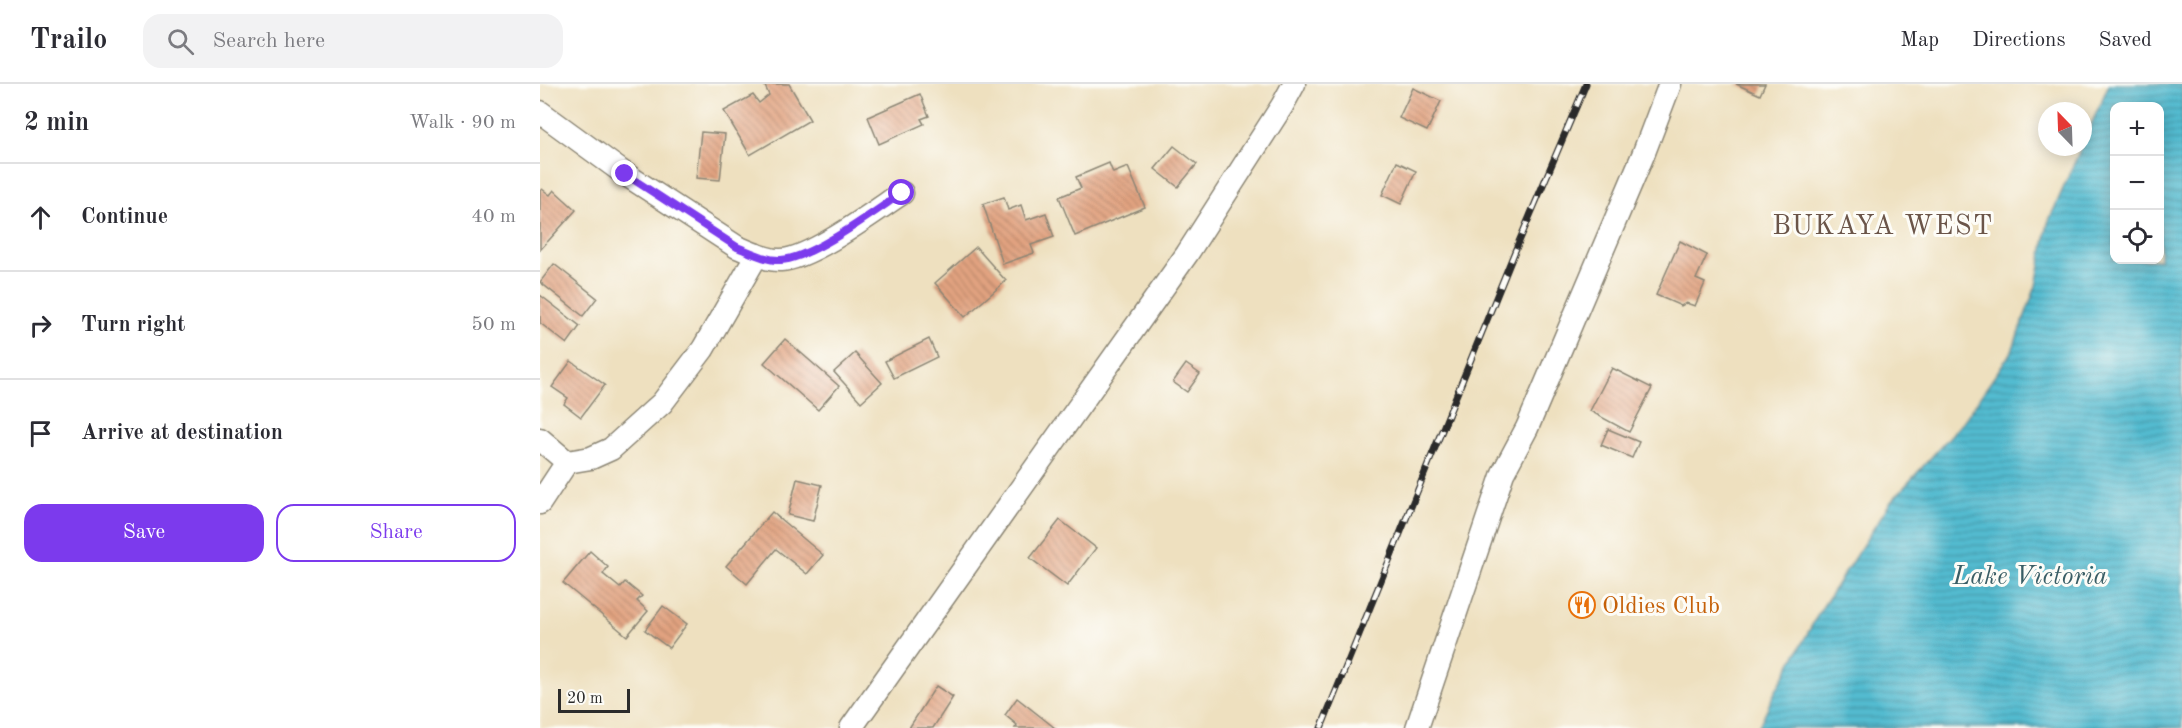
<!DOCTYPE html>
<html lang="en">
<head>
<meta charset="utf-8">
<style>
	:root { --surface:#fff; --page:#f2f2f3; --text:#2b2b33; --muted:#7c7c81; --line:#e1e1e2; --accent:#7c3aed }
	body { margin:0; font-family:"Old Standard TT",serif; background:var(--page); color:var(--text) }
	.controls { position:absolute; right:18px; top:18px; display:grid; overflow:hidden; border-radius:12px; box-shadow:0 3px 15px #0003 }
	.controls button { width:54px; height:54px; display:grid; place-items:center; padding:0; border:0; border-bottom:2px solid var(--line); background:var(--surface); color:var(--text); font:30px sans-serif }
	.compass { position:absolute; left:1498px; top:18px; width:54px; height:54px; border-radius:50%; background:var(--surface); box-shadow:0 3px 15px #0003; rotate:337deg }
	.scale { position:absolute; left:18px; bottom:15px; width:72px; box-sizing:border-box; padding-left:6px; border:3px solid #2b2b2b; border-top:0; font-size:16px; line-height:21px; white-space:nowrap; color:#2b2b2b; -webkit-text-stroke:4px #fdfcf7; paint-order:stroke }
	.stop { position:absolute; width:18px; height:18px; margin:-14px; border:4px solid #7c3aed; border-radius:50%; background:#fff }
	.stop.end { background:#7c3aed; border-color:#fff; box-shadow:0 2px 6px #0008 }
	.list { margin:0; padding:0; list-style:none }
	h2 { display:flex; justify-content:space-between; align-items:center; height:78px; margin:0; padding:0 24px; font-size:26px }
	h2 small { font-size:20px; font-weight:400; color:var(--muted) }
	.list li { display:grid; grid-template-columns:39px 1fr auto; gap:18px; align-items:center; box-sizing:border-box; height:108px; padding:0 24px; border-top:2px solid var(--line) }
	.list b { display:block; font-size:22px; white-space:nowrap }
	.list em { font-size:20px; font-style:normal; color:var(--muted) }
	.actions { display:flex; gap:12px; padding:18px 24px }
	.actions a { flex:1; padding:14px 0; border:2px solid var(--accent); border-radius:18px; text-align:center; font-size:21px; color:var(--accent) }
	.actions .main { background:var(--accent); color:#fff }
	.icon { flex:none; width:33px; height:33px; fill:none; stroke:currentColor; stroke-width:2; stroke-linecap:round; stroke-linejoin:round }
	.map { position:relative; flex:none; width:1642px; height:644px; overflow:hidden }
	header { display:flex; align-items:center; gap:36px; box-sizing:border-box; height:84px; padding:0 30px; background:var(--surface); border-bottom:2px solid var(--line) }
	header strong { font-size:28px }
	nav { display:flex; gap:33px; margin-inline-start:auto; font-size:21px }
	.search { width:420px; height:54px; background:var(--page); display:flex; align-items:center; gap:15px; box-sizing:border-box; padding:0 21px; border-radius:18px; color:var(--muted); font-size:22px }
	main { display:flex }
	aside { flex:1; background:var(--surface) }
	.map>svg:first-child { display:block }
	.water { fill:url(#water-rules); stroke:#3f737e; stroke-width:1.5; fill-rule:evenodd }
	.building { fill:url(#building-back-hatch) }
	.lines { fill:none; stroke-linecap:round; stroke-linejoin:round }
	.minor-casing { stroke:#8c8675; stroke-width:25 }
	.minor { stroke:#fff; stroke-width:22 }
	.rail-casing { stroke:#2b2b2b; stroke-width:7 }
	.rail { stroke:#fdfcf7; stroke-width:4.5; stroke-dasharray:14; stroke-linecap:butt }
	.route { stroke:#7c3aed; stroke-width:8 }
	.labels { text-anchor:middle; stroke-width:6; stroke-linejoin:round; paint-order:stroke }
	.food-label { font-size:24px; fill:#c56008; stroke:#fdfcf7; text-anchor:start }
	.water-label { font-size:26px; font-style:italic; fill:#395d65; stroke:#fdfcf7 }
	.quarter-label { font-size:27px; letter-spacing:1.5px; fill:#6b5549; stroke:#fdfcf7 }
</style>
</head>
<body>
<header>
<strong>Trailo</strong>
<div class="search"><svg class="icon" aria-label="search" viewBox="0 0 24 24"><circle cx="10" cy="10" r="6"/><path d="M15 15l6 6"/></svg>Search here</div>
<nav><a>Map</a><a>Directions</a><a>Saved</a></nav>
</header>
<main>
<aside>
<h2>2 min<small>Walk · 90 m</small></h2>
<ul class="list">
<li><svg class="icon" aria-label="ahead" viewBox="0 0 24 24"><path d="M12 20V5M6 11l6-6 6 6"/></svg><div><b>Continue</b></div><em>40 m</em></li>
<li><svg class="icon" aria-label="right" viewBox="0 0 24 24"><path d="M7 20v-9h11M14 6l5 5-5 5"/></svg><div><b>Turn right</b></div><em>50 m</em></li>
<li><svg class="icon" aria-label="arrive" viewBox="0 0 24 24"><path d="M6 21V4h12l-3 4 3 4H6"/></svg><div><b>Arrive at destination</b></div></li>
</ul>
<div class="actions"><a class="main">Save</a><a>Share</a></div>
</aside>
<div class="map">
<svg width="1642" height="644" viewBox="0 0 1642 644">
	<defs>
		<pattern id="water-rules" width="6" height="5" patternUnits="userSpaceOnUse" patternTransform="scale(1.5)"><rect width="6" height="5" fill="#53bbd0"/><path d="M0 2.5h6" fill="none" stroke="#4598a9"/></pattern>
		<pattern id="building-back-hatch" width="6" height="6" patternUnits="userSpaceOnUse" patternTransform="scale(1.5)"><rect width="6" height="6" fill="#e2a380"/><path d="M-1 5l2 2M0 0l6 6M5-1l2 2" fill="none" stroke="#b78569"/></pattern>
	</defs>
	<rect width="100%" height="100%" fill="#fdfcf7"/>
	<filter id="ink" filterUnits="userSpaceOnUse"><feTurbulence type="fractalNoise" baseFrequency=".0167" numOctaves="2"/><feDisplacementMap in="SourceGraphic" scale="12" xChannelSelector="R" yChannelSelector="G"/><feConvolveMatrix kernelMatrix="1 2 1 2 8 2 1 2 1" color-interpolation-filters="sRGB"/></filter>
	<filter id="wash" filterUnits="userSpaceOnUse"><feTurbulence type="fractalNoise" baseFrequency=".008" numOctaves="4" result="noise"/><feDisplacementMap in="SourceGraphic" scale="24" xChannelSelector="R" yChannelSelector="G"/><feGaussianBlur stdDeviation="1.35" result="paint"/><feColorMatrix in="noise" values="0 0 0 0 0 0 0 0 0 0 0 0 0 0 0 0 0 1.4 0 .05"/><feComposite in="paint" operator="in"/></filter>
	<g filter="url(#wash)">
		<rect width="100%" height="100%" fill="#eee0bf"/>
		<path class="water" d="M1569,0H1642V644H1218L1234,610L1280,527L1350,419L1423,338L1472,267L1496,202L1508,139ZM1574,22H1620V176H1574Z"/>
		<g id="blocks">
			<g class="building">
				<path d="M229,0H249L270,36L210,71L184,27L213,11L219,19L229,11L225,2Z"/>
				<path d="M1196,0H1225L1220,11Z"/>
				<path d="M873,4L901,17L887,47L859,34Z"/>
				<path d="M380,10L389,32L381,35L384,40L339,60L328,33Z"/>
				<path d="M161,48L185,50L180,96L156,94Z"/>
				<path d="M634,62L657,80L638,103L615,85Z"/>
				<path d="M857,78L876,87L861,120L842,111Z"/>
				<path d="M569,79L573,89L588,83L605,123L535,152L519,113L541,104L536,93Z"/>
				<path d="M2,105L10,111L14,106L36,126L0,166V107Z"/>
				<path d="M464,113L468,126L481,121L486,136L506,129L514,153L491,161L494,169L463,180L443,120Z"/>
				<path d="M1140,157L1167,171L1156,195L1165,199L1155,222L1146,219L1141,222L1116,211Z"/>
				<path d="M436,163L466,197L425,233L395,199Z"/>
				<path d="M14,180L57,214L43,232L0,198Z"/>
				<path d="M0,211L40,242L27,260L0,239Z"/>
				<path d="M245,255L299,302L278,326L224,279Z"/>
				<path d="M389,255L397,273L354,294L345,277Z"/>
				<path d="M315,269L342,299L321,318L294,288Z"/>
				<path d="M31,277L65,301L41,333L24,320L28,314L12,303Z"/>
				<path d="M646,280L660,290L647,308L633,298Z"/>
				<path d="M1072,284L1112,304L1089,348L1050,327Z"/>
				<path d="M1068,345L1099,358L1092,374L1061,361Z"/>
				<path d="M257,395L282,401L273,437L248,431Z"/>
				<path d="M232,428L283,471L267,490L236,465L207,500L186,482Z"/>
				<path d="M520,436L556,464L527,502L490,474Z"/>
				<path d="M50,467L68,483L63,490L80,504L85,498L102,512L97,517L108,527L87,552L23,499Z"/>
				<path d="M123,522L147,540L129,564L105,546Z"/>
				<path d="M396,602L413,613L393,644H369Z"/>
				<path d="M477,614L515,644H475L477,641L465,631Z"/>
			</g>
		</g>
	</g>
	<g filter="url(#ink)">
		<use href="#blocks" fill-opacity="0" stroke="#8c8675" stroke-width="1.5"/>
		<g class="lines">
			<defs>
				<g id="minor">
					<path d="M0,28L85,90L197,163C210,168 227,177 241,176C271,175 335,127 362,109"/>
					<path d="M0,355L27,378L0,419"/>
					<path d="M27,378L51,374L71,365L122,319L163,265L217,171"/>
					<path d="M311,644L647,170L742,22L754,0"/>
					<path d="M877,644L963,389L987,344L1103,71L1130,0"/>
				</g>
			</defs>
			<use href="#minor" class="minor-casing"/>
			<use href="#minor" class="minor"/>
			<defs>
				<path id="rail" d="M781,644L975,167L1046,0"/>
			</defs>
			<use href="#rail" class="rail-casing"/>
			<use href="#rail" class="rail"/>
		</g>
	</g>
	<g class="lines" filter="url(#ink)">
		<path class="route" d="M85,90L197,163C210,168 227,177 241,176C271,175 335,127 362,109"/>
	</g>
	<defs>
		<symbol id="restaurant-ring" viewBox="-11 -11 22 22"><circle r="9.5" fill="#fdfcf7" stroke="#e8710a" stroke-width="1.5"/><path d="M-5-6h1v4h1v-4h1v4h1v-4h1v5L-1.5 .5V6h-2V.5L-5-1ZM5-6V6H3V1.5H1.5Q1.5-4 5-6Z" fill="#e8710a"/></symbol>
	</defs>
	<g fill-rule="evenodd">
		<use href="#restaurant-ring" x="1027" y="506" width="30" height="30"/>
	</g>
	<g class="labels">
		<g class="food-label">
			<text x="1062" y="529">Oldies Club</text>
		</g>
		<g class="water-label">
			<text x="1490" y="500">Lake Victoria</text>
		</g>
		<g class="quarter-label">
			<text x="1343" y="150">BUKAYA WEST</text>
		</g>
	</g>
</svg>
<div class="controls">
<button>+</button>
<button>−</button>
<button><svg class="icon" aria-label="locate" viewBox="0 0 24 24"><circle cx="12" cy="12" r="6"/><path d="M12 2v4M12 18v4M2 12h4M18 12h4"/></svg></button>
</div>
<svg class="compass" viewBox="-18 -18 36 36"><path d="M0-13l5 13h-10z" fill="#e53935"/><path d="M0 13l5-13h-10z" fill="#7c7c81"/></svg>
<div class="scale">20 m</div>
<div class="stop" style="left:362px;top:109px"></div>
<div class="stop end" style="left:85px;top:90px"></div>
</div>
</main>
</body>
</html>
